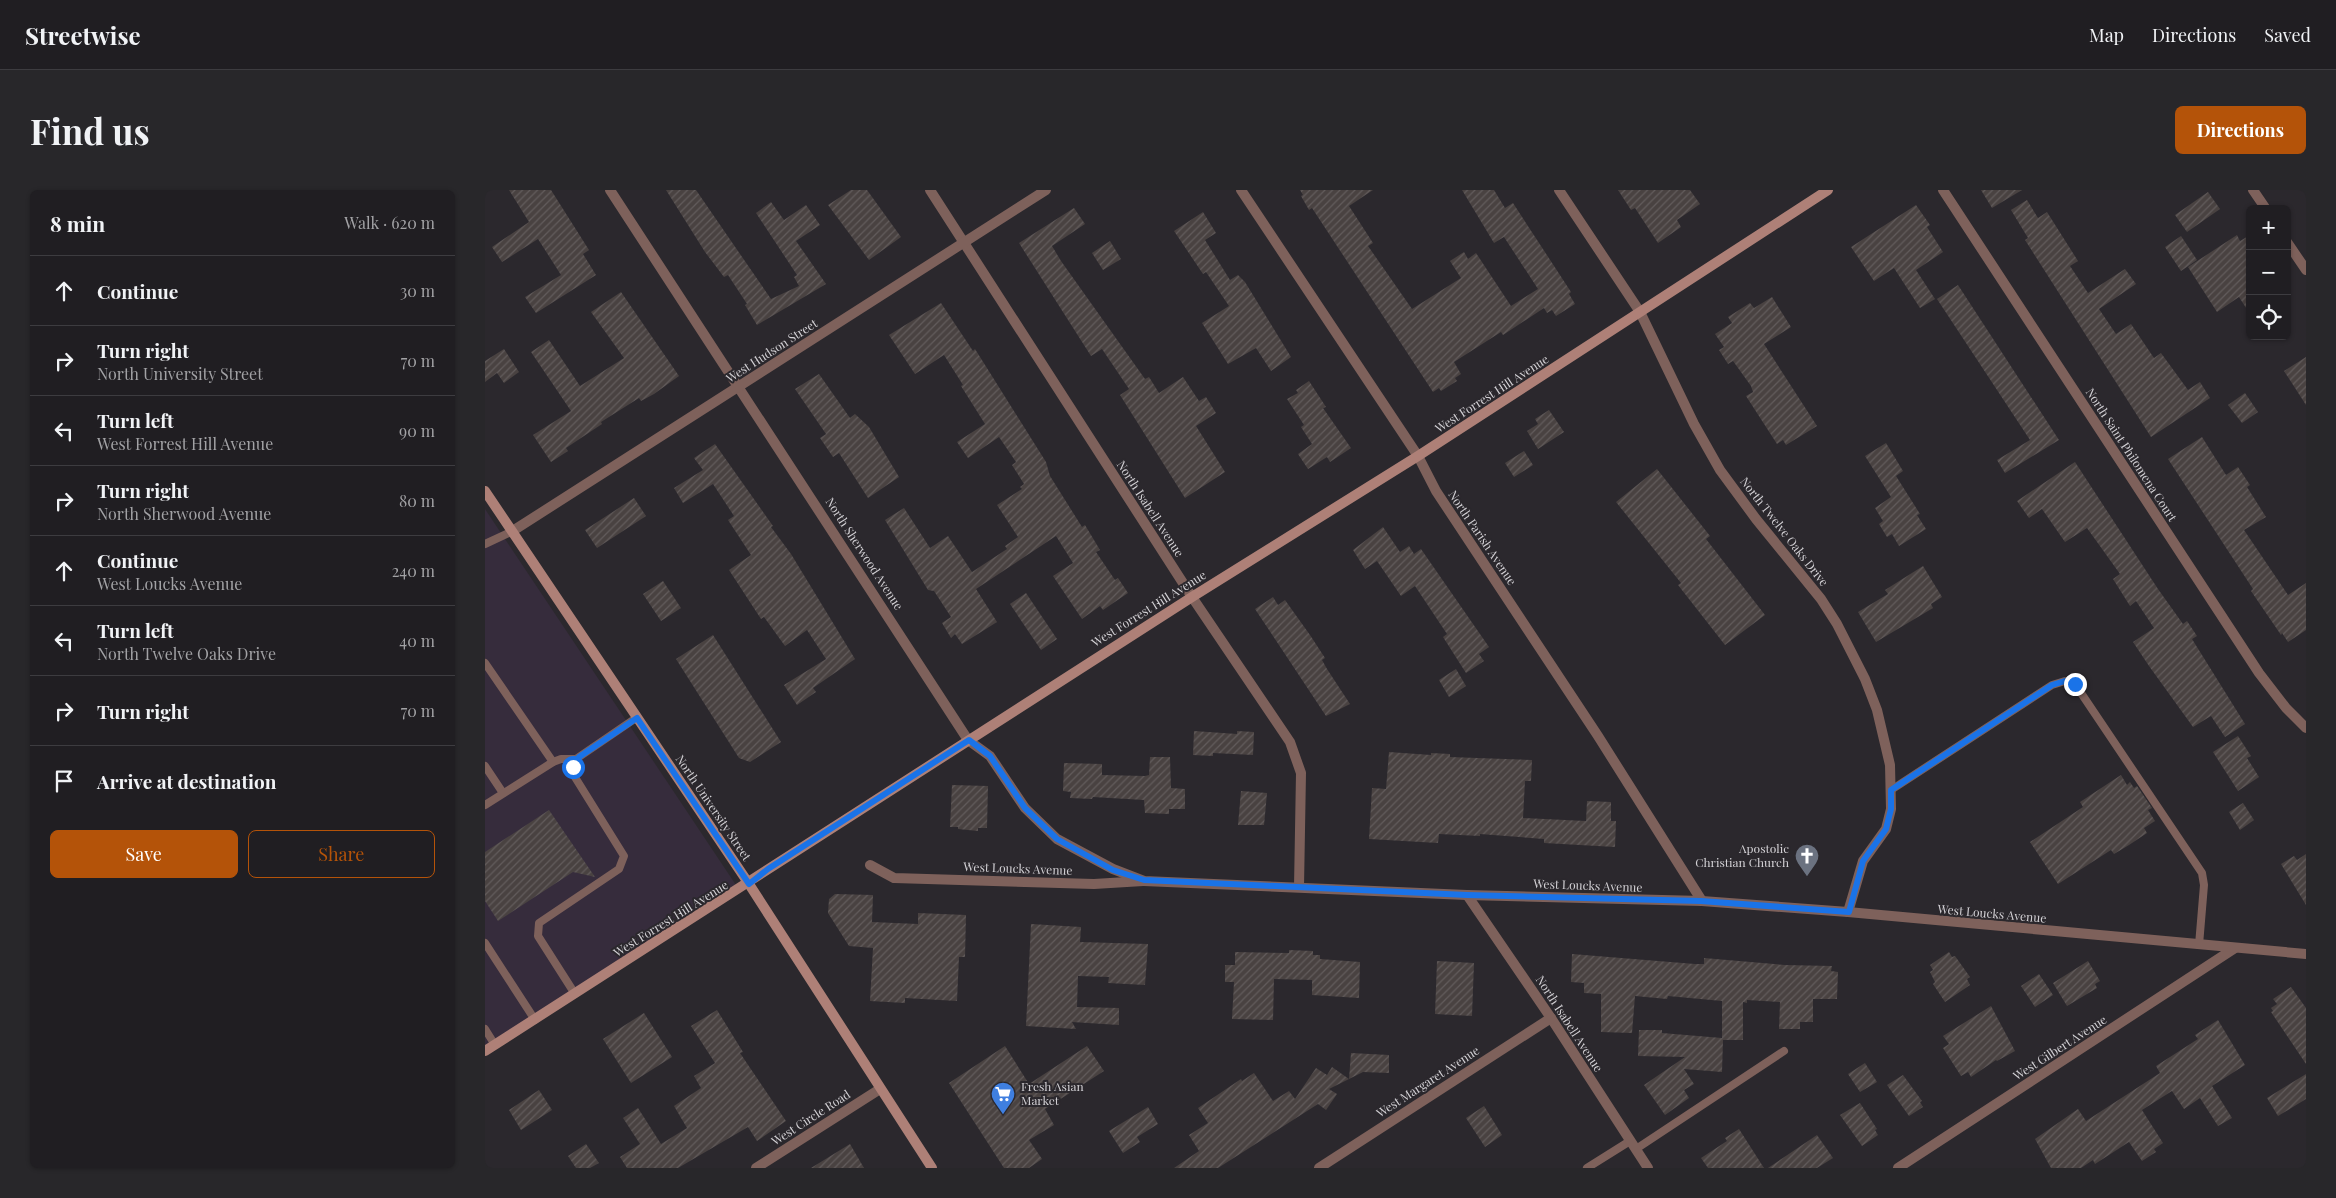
<!DOCTYPE html>
<html lang="en">
<head>
<meta charset="utf-8">
<style>
	:root { --surface:#201e22; --page:#28272a; --text:#f1f3f6; --muted:#a2a2a5; --line:#3d3c40; --accent:#b45309 }
	body { margin:0; font-family:"Playfair Display",serif; background:var(--page); color:var(--text) }
	.controls { position:absolute; right:15px; top:15px; display:grid; overflow:hidden; border-radius:8px; box-shadow:0 1px 4px #0004 }
	.controls button { width:45px; height:45px; display:grid; place-items:center; padding:0; border:0; border-bottom:1px solid var(--line); background:var(--surface); color:var(--text); font:25px sans-serif }
	.stop { position:absolute; width:15px; height:15px; margin:-11px; border:4px solid #1a73e8; border-radius:50%; background:#fff }
	.stop.end { background:#1a73e8; border-color:#fff; box-shadow:0 1px 5px #0008 }
	.list { margin:0; padding:0; list-style:none }
	h2 { display:flex; justify-content:space-between; align-items:center; height:65px; margin:0; padding:0 20px; font-size:21px }
	h2 small { font-size:16px; font-weight:400; color:var(--muted) }
	.list li { display:grid; grid-template-columns:32px 1fr auto; gap:15px; align-items:center; box-sizing:border-box; height:70px; padding:0 20px; border-top:1px solid var(--line) }
	.list b { display:block; font-size:19px; white-space:nowrap }
	.list p { margin:0; font-size:16px; white-space:nowrap; color:var(--muted) }
	.list em { font-size:16px; font-style:normal; color:var(--muted) }
	.actions { display:flex; gap:10px; padding:15px 20px }
	.actions a { flex:1; padding:11px 0; border:1px solid var(--accent); border-radius:8px; text-align:center; font-size:18px; color:var(--accent) }
	.actions .main { background:var(--accent); color:#fff }
	.icon { flex:none; width:28px; height:28px; fill:none; stroke:currentColor; stroke-width:2; stroke-linecap:round; stroke-linejoin:round }
	.map { position:relative; flex:none; width:1821px; height:978px; overflow:hidden; border-radius:8px }
	header { display:flex; align-items:center; gap:30px; box-sizing:border-box; height:70px; padding:0 25px; background:var(--surface); border-bottom:1px solid var(--line) }
	header strong { font-size:24px }
	nav { display:flex; gap:28px; margin-inline-start:auto; font-size:18px }
	.intro { display:flex; align-items:center; justify-content:space-between; box-sizing:border-box; height:120px; padding:0 30px }
	h1 { margin:0; font-size:35px }
	.button { padding:12px 22px; border-radius:8px; background:var(--accent); color:#fff; font-size:18px; font-weight:700 }
	main { display:flex; gap:30px; padding:0 30px }
	aside { flex:1; background:var(--surface); border-radius:8px; box-shadow:0 1px 4px #0004 }
	.map>svg:first-child { display:block }
	.commercial { fill:#362c3c }
	.building { fill:url(#building-hatch) }
	.lines { fill:none; stroke-linecap:round; stroke-linejoin:round }
	.service { stroke:#7e615b; stroke-width:8 }
	.minor { stroke:#7e615b; stroke-width:10 }
	.tertiary { stroke:#7e615b; stroke-width:10 }
	.secondary { stroke:#ae8077; stroke-width:10 }
	.route { stroke:#1a73e8; stroke-width:6 }
	.labels { text-anchor:middle; stroke-width:4; stroke-linejoin:round; paint-order:stroke }
	.street-label { font-size:12px; fill:#d3d1d5; stroke:#2b282d }
	.poi-label { font-size:12px; fill:#d3d1d5; stroke:#2b282d; text-anchor:end }
</style>
</head>
<body>
<header>
<strong>Streetwise</strong>
<nav><a>Map</a><a>Directions</a><a>Saved</a></nav>
</header>
<div class="intro"><h1>Find us</h1><a class="button">Directions</a></div>
<main>
<aside>
<h2>8 min<small>Walk · 620 m</small></h2>
<ul class="list">
<li><svg class="icon" aria-label="ahead" viewBox="0 0 24 24"><path d="M12 20V5M6 11l6-6 6 6"/></svg><div><b>Continue</b></div><em>30 m</em></li>
<li><svg class="icon" aria-label="right" viewBox="0 0 24 24"><path d="M7 20v-9h11M14 6l5 5-5 5"/></svg><div><b>Turn right</b><p>North University Street</p></div><em>70 m</em></li>
<li><svg class="icon" aria-label="left" viewBox="0 0 24 24"><path d="M17 20v-9H6M10 6l-5 5 5 5"/></svg><div><b>Turn left</b><p>West Forrest Hill Avenue</p></div><em>90 m</em></li>
<li><svg class="icon" aria-label="right" viewBox="0 0 24 24"><path d="M7 20v-9h11M14 6l5 5-5 5"/></svg><div><b>Turn right</b><p>North Sherwood Avenue</p></div><em>80 m</em></li>
<li><svg class="icon" aria-label="ahead" viewBox="0 0 24 24"><path d="M12 20V5M6 11l6-6 6 6"/></svg><div><b>Continue</b><p>West Loucks Avenue</p></div><em>240 m</em></li>
<li><svg class="icon" aria-label="left" viewBox="0 0 24 24"><path d="M17 20v-9H6M10 6l-5 5 5 5"/></svg><div><b>Turn left</b><p>North Twelve Oaks Drive</p></div><em>40 m</em></li>
<li><svg class="icon" aria-label="right" viewBox="0 0 24 24"><path d="M7 20v-9h11M14 6l5 5-5 5"/></svg><div><b>Turn right</b></div><em>70 m</em></li>
<li><svg class="icon" aria-label="arrive" viewBox="0 0 24 24"><path d="M6 21V4h12l-3 4 3 4H6"/></svg><div><b>Arrive at destination</b></div></li>
</ul>
<div class="actions"><a class="main">Save</a><a>Share</a></div>
</aside>
<div class="map">
<svg width="1821" height="978" viewBox="0 0 1821 978">
	<defs>
		<pattern id="building-hatch" width="6" height="6" patternUnits="userSpaceOnUse" patternTransform="scale(1.25)"><rect width="6" height="6" fill="#494241"/><path d="M-1 1l2-2M0 6l6-6M5 7l2-2" fill="none" stroke="#625c5c"/></pattern>
	</defs>
	<rect width="100%" height="100%" fill="#2b282d"/>
	<path class="commercial" d="M0,319L251,695L0,857Z"/>
	<g class="building">
		<path d="M24,0H66L104,60L98,64L111,85L51,123L40,107L76,85L53,49L17,72L7,57L44,32Z"/>
		<path d="M181,0H211L286,109L314,96L309,87L312,85L271,23L286,12L299,30L321,15L335,35L311,51L341,94L272,135L260,115L262,114L243,85L239,87L220,62Z"/>
		<path d="M366,0H382L416,47L384,70L343,15Z"/>
		<path d="M815,0H888L864,16L888,53L883,56L927,119L976,88L965,71L979,62L983,69L991,63L1026,116L1053,99L1019,47L1009,53L977,0H1009L1020,18L1028,13L1086,102L1084,104L1090,114L1071,126L1067,120L1062,123L1059,118L1018,145L1016,142L969,172L976,184L970,188L972,191L956,201L954,198L948,202L827,18L824,20L816,6L818,5Z"/>
		<path d="M1133,0H1205L1215,14L1192,30L1196,37L1173,53L1150,18L1146,20Z"/>
		<path d="M1496,0H1537L1507,18Z"/>
		<path d="M1723,2L1735,19L1702,42L1690,25Z"/>
		<path d="M1542,10L1553,28L1562,22L1593,71L1585,76L1603,103L1640,79L1651,94L1614,119L1631,144L1646,134L1669,168L1676,163L1703,200L1715,192L1725,208L1666,247L1540,50L1543,48L1526,20Z"/>
		<path d="M1431,15L1445,35L1442,37L1458,62L1431,80L1450,109L1435,118L1409,78L1389,91L1366,57Z"/>
		<path d="M589,18L600,34L567,56L576,71L660,189L664,187L674,203L698,187L714,211L721,207L731,223L711,236L740,282L700,308L635,205L644,199L617,159L606,166L534,53Z"/>
		<path d="M718,22L731,43L720,50L745,90L753,85L760,92L806,167L786,181L771,158L743,174L717,133L744,116L721,82L718,84L689,41Z"/>
		<path d="M1752,45L1755,51L1765,45V124L1754,107L1732,122L1703,77Z"/>
		<path d="M1696,46L1712,70L1696,81L1680,57Z"/>
		<path d="M625,51L636,69L618,80L607,63Z"/>
		<path d="M1473,95L1574,250L1520,283L1512,270L1545,250L1452,109Z"/>
		<path d="M136,102L194,186L169,204L156,211L154,208L116,232L117,234L81,258L83,261L66,272L48,245L86,221L46,162L64,150L95,196L139,168L106,122Z"/>
		<path d="M1287,107L1306,137L1279,154L1332,236L1301,255L1298,250L1292,254L1261,206L1268,202L1266,196L1248,171L1243,174L1234,160L1239,157L1230,144L1247,133L1243,127L1265,113L1269,118Z"/>
		<path d="M456,113L488,161L490,159L561,272L565,286L597,337L600,335L615,360L611,362L630,390L633,388L643,403L618,420L615,416L597,429L568,386L588,373L571,346L491,399L512,432L477,454L470,444L466,448L457,433L466,427L449,401L443,400L400,330L419,318L445,358L463,346L487,382L522,359L520,356L533,347L512,315L537,299L535,297L539,294L527,275L531,272L514,247L483,268L472,252L500,234L476,196L478,195L459,165L430,184L404,145Z"/>
		<path d="M19,159L34,182L19,193L12,183L0,192V171Z"/>
		<path d="M1821,167V215L1799,181Z"/>
		<path d="M334,184L365,228L370,224L384,237L414,287L383,308L354,263L348,267L335,248L341,244L310,199Z"/>
		<path d="M824,191L841,217L838,218L866,258L845,272L842,267L823,279L813,264L827,254L816,237L819,235L802,209L813,203L811,200Z"/>
		<path d="M1760,203L1773,222L1757,233L1743,215Z"/>
		<path d="M1064,220L1079,242L1053,259L1042,241L1053,234L1050,229Z"/>
		<path d="M1717,247L1741,285L1753,277L1765,295L1762,297L1781,327L1759,340L1803,405L1821,393V440L1803,452L1797,443L1796,445L1766,401L1768,399L1683,269Z"/>
		<path d="M1401,253L1418,281L1411,286L1435,324L1432,325L1441,339L1414,356L1407,344L1402,347L1394,334L1398,331L1390,318L1406,307L1380,266Z"/>
		<path d="M230,254L288,336L286,337L306,364L370,469L328,498L331,502L312,515L299,495L341,469L322,440L300,456L279,427L276,429L244,380L266,365L243,330L249,326L228,294L198,313L189,298L218,280L209,268Z"/>
		<path d="M1039,261L1048,275L1029,287L1020,273Z"/>
		<path d="M1590,272L1673,399L1698,434L1702,431L1712,446L1707,449L1760,534L1740,547L1726,526L1708,537L1664,476L1648,452L1669,438L1651,411L1645,416L1628,389L1635,384L1602,338L1580,352L1557,319L1544,328L1532,311Z"/>
		<path d="M1172,279L1225,346L1221,349L1280,425L1240,455L1193,395L1196,393L1131,312Z"/>
		<path d="M149,308L161,326L112,358L100,340Z"/>
		<path d="M898,337L915,362L924,356L929,364L936,359L1004,457L994,464L999,471L981,483L958,447L962,444L930,396L916,406L892,371L880,379L868,360Z"/>
		<path d="M1438,376L1457,407L1446,414L1448,418L1391,452L1373,422L1403,404L1400,400Z"/>
		<path d="M178,391L196,418L176,431L158,404Z"/>
		<path d="M541,403L572,449L556,460L525,414Z"/>
		<path d="M788,407L793,415L800,410L825,445L840,468L837,470L842,479L865,514L841,526L770,419Z"/>
		<path d="M228,445L296,552L265,572L254,568L191,469Z"/>
		<path d="M971,479L981,496L964,507L954,490Z"/>
		<path d="M709,541L752,544V541L769,542L768,565L728,563V566L708,565Z"/>
		<path d="M1753,546L1766,566L1762,568L1774,587L1753,601L1728,562Z"/>
		<path d="M904,562L946,565V563L965,564V567L1047,570L1046,591H1040L1038,628L1101,631L1102,611L1126,612V631H1131L1130,657L1059,653V649L995,644V646L954,644L953,653L884,649L887,598L901,599Z"/>
		<path d="M665,567H685L686,598L700,599V619H684V624L660,623L659,610L608,607L607,609L585,608L586,602L578,601L579,573L617,574V585L660,586L664,585Z"/>
		<path d="M1636,585L1642,595L1645,592L1649,598L1652,596L1667,618L1663,620L1670,631L1659,638L1662,643L1644,655L1629,664L1626,660L1573,694L1545,652L1598,617L1595,612Z"/>
		<path d="M467,595L503,596L502,638H493V641L473,639V637H465Z"/>
		<path d="M756,601L782,603L779,635H753Z"/>
		<path d="M1758,613L1769,630L1755,640L1744,622Z"/>
		<path d="M64,620L110,687L88,682L13,731L0,711V662Z"/>
		<path d="M1821,664V715L1796,674L1809,666L1812,670Z"/>
		<path d="M350,704L388,705L387,732L433,734V723L481,725L480,767H474L472,811L420,808V813L385,811L388,758L364,756L343,723L344,709Z"/>
		<path d="M546,734L596,737L595,752L663,754L660,795L623,793L624,787L593,786L592,817L634,818V835L587,832L591,839L541,836Z"/>
		<path d="M804,760L828,761V765H835V769L875,772L874,808L827,805V790L789,789L788,830L747,829L749,792H740V775H750V762L804,763Z"/>
		<path d="M1464,762L1467,767L1470,766L1485,787L1482,789L1485,795L1460,812L1448,794L1450,792L1445,782L1448,780L1445,775Z"/>
		<path d="M1087,764L1210,774H1219V768L1300,775L1347,776L1346,781L1353,782L1352,809H1328V832H1315V839H1294L1295,812L1262,810V813L1258,812V850H1238L1237,882L1199,879L1209,894L1199,900L1204,908L1180,925L1159,895L1200,867L1153,866L1154,840H1177V843L1237,848V811L1183,806L1182,809L1150,806L1147,843L1116,842V804L1099,803V793L1086,792Z"/>
		<path d="M952,771L989,773L987,826L950,824Z"/>
		<path d="M1603,771L1615,791L1610,794L1612,798L1582,816L1568,793Z"/>
		<path d="M1554,784L1568,805L1550,817L1536,796Z"/>
		<path d="M1806,797L1821,818V874L1786,822L1788,821L1786,818L1792,814L1788,809Z"/>
		<path d="M1506,816L1530,861L1512,871L1511,870L1486,887L1483,882L1476,886L1458,858L1464,854L1458,846Z"/>
		<path d="M232,820L258,862L255,863L301,931L272,951L263,937L193,978H142L135,967L155,954L138,928L153,918L176,954L202,938L189,916L216,898L209,886L230,873L206,836Z"/>
		<path d="M159,823L187,867L146,893L118,849Z"/>
		<path d="M1733,830L1760,875L1727,896L1747,928L1733,936L1715,908L1699,919L1687,901L1657,920L1678,953L1669,959L1671,962L1657,971L1644,952L1610,974L1608,970L1596,978H1566L1550,949L1593,919L1601,931L1675,883L1671,876L1713,849L1710,845Z"/>
		<path d="M520,856L544,894L602,856L619,881L560,919L569,935L544,950L557,969L544,978H519L464,893Z"/>
		<path d="M866,863L904,865V883L878,882L864,889Z"/>
		<path d="M1380,873L1392,892L1375,902L1363,884Z"/>
		<path d="M847,877L864,889L844,899L852,904L841,920L833,914L733,978H689L714,961L704,945L723,933L713,918L756,889L757,891L769,883L788,911L804,901L810,909L831,878L842,885Z"/>
		<path d="M1821,884V909L1793,926L1782,908Z"/>
		<path d="M1418,885L1437,911L1435,912L1438,917L1424,926L1402,895Z"/>
		<path d="M54,900L67,920L36,940L24,920Z"/>
		<path d="M1375,913L1392,939L1390,940L1393,945L1377,956L1355,925Z"/>
		<path d="M999,916L1017,945L1000,957L981,928Z"/>
		<path d="M663,917L673,934L652,947L655,952L638,963L624,941Z"/>
		<path d="M1254,939L1279,978H1223L1216,968L1242,951L1240,948Z"/>
		<path d="M1332,945L1348,968L1332,978H1283Z"/>
		<path d="M101,954L114,973L105,978H91L83,966Z"/>
		<path d="M365,954L379,978H326Z"/>
	</g>
	<g class="lines">
		<g class="service">
			<path d="M0,354L26,342"/>
			<path d="M0,473L68,572"/>
			<path d="M0,576L18,603"/>
			<path d="M1406,600L1567,495L1580,491L1590,494L1717,683L1719,695L1714,755"/>
			<path d="M0,615L68,572L76,569H91"/>
			<path d="M0,753L50,830"/>
			<path d="M90,804L53,746L54,733L134,679L139,666L88,584L91,569L151,528"/>
			<path d="M0,839L10,855"/>
			<path d="M1151,959L1299,861"/>
			<path d="M1102,978L1145,951"/>
		</g>
		<g class="minor">
			<path d="M125,0L483,550"/>
			<path d="M445,0L707,407"/>
			<path d="M756,0L933,266L951,301L1113,546L1217,711"/>
			<path d="M1074,0L1155,122L1209,234L1235,280L1271,329L1336,409L1352,434L1380,489L1392,520L1405,575L1406,619L1401,639L1378,671L1363,722"/>
			<path d="M1458,0L1774,483L1801,518L1821,538"/>
			<path d="M1768,0L1781,19"/>
			<path d="M1802,52L1821,80"/>
			<path d="M26,342L561,0"/>
			<path d="M385,675L409,688L609,694L658,691"/>
			<path d="M982,705L1066,828L1163,978"/>
			<path d="M271,978L395,899"/>
			<path d="M834,978L1066,828"/>
			<path d="M1413,978L1750,758"/>
		</g>
		<g class="tertiary">
			<path d="M707,407L805,552L816,583L814,697"/>
			<path d="M483,550L505,566L540,618L572,649L628,679L659,691L982,705L1217,711L1363,722L1821,764"/>
		</g>
		<g class="secondary">
			<path d="M0,301L264,694L447,978"/>
			<path d="M0,861L707,407L933,266L1343,0"/>
		</g>
	</g>
	<g class="lines">
		<path class="route" d="M88,577L94,567L152,528L264,694L283,679L484,550L505,566L540,618L572,649L628,680L659,690L982,705L1216,711L1364,722L1378,671L1401,639L1406,619V600L1567,495L1580,491L1590,494"/>
	</g>
	<defs>
		<symbol id="church-pin" viewBox="-11 -11 22 30"><path d="M0 17L-7.5 6A9.5 9.5 0 1 1 7.5 6Z" fill="#6b7280" stroke="#2b282d"/><path d="M-1.2-6h2.4v3.5h3.3v2.4h-3.3V6h-2.4V-.1h-3.3v-2.4h3.3Z" fill="#fff"/></symbol>
		<symbol id="supermarket-pin" viewBox="-11 -11 22 30"><path d="M0 17L-7.5 6A9.5 9.5 0 1 1 7.5 6Z" fill="#3f7fe0" stroke="#2b282d"/><path d="M-6-5.5h2.5l.6 2H6L4.5 2H-2.5L-4.4-4H-6ZM-1.5 3.2a1.3 1.3 0 1 0 .1 0ZM3 3.2a1.3 1.3 0 1 0 .1 0Z" fill="#fff"/></symbol>
	</defs>
	<g fill-rule="evenodd">
		<use href="#church-pin" x="1308" y="652" width="28" height="38"/>
		<use href="#supermarket-pin" x="504" y="890" width="28" height="38"/>
	</g>
	<g class="labels">
		<g class="street-label">
			<text transform="translate(287 161) rotate(-33)" y="4">West Hudson Street</text>
			<text transform="translate(1007 204) rotate(-33)" y="4">West Forrest Hill Avenue</text>
			<text transform="translate(1646 265) rotate(57)" y="4">North Saint Philomena Court</text>
			<text transform="translate(665 319) rotate(57)" y="4">North Isabell Avenue</text>
			<text transform="translate(1299 342) rotate(52)" y="4">North Twelve Oaks Drive</text>
			<text transform="translate(997 348) rotate(56)" y="4">North Parish Avenue</text>
			<text transform="translate(379 364) rotate(57)" y="4">North Sherwood Avenue</text>
			<text transform="translate(664 419) rotate(-32)" y="4">West Forrest Hill Avenue</text>
			<text transform="translate(228 618) rotate(56)" y="4">North University Street</text>
			<text transform="translate(533 679) rotate(2)" y="4">West Loucks Avenue</text>
			<text transform="translate(1103 696) rotate(2)" y="4">West Loucks Avenue</text>
			<text transform="translate(1507 724) rotate(5)" y="4">West Loucks Avenue</text>
			<text transform="translate(186 729) rotate(-32)" y="4">West Forrest Hill Avenue</text>
			<text transform="translate(1084 834) rotate(57)" y="4">North Isabell Avenue</text>
			<text transform="translate(1575 858) rotate(-33)" y="4">West Gilbert Avenue</text>
			<text transform="translate(943 892) rotate(-33)" y="4">West Margaret Avenue</text>
			<text transform="translate(326 928) rotate(-33)" y="4">West Circle Road</text>
		</g>
		<g class="poi-label">
			<text x="1304" y="663">Apostolic<tspan x="1304" dy="14">Christian Church</tspan></text>
			<text x="536" y="901" text-anchor="start">Fresh Asian<tspan x="536" dy="14">Market</tspan></text>
		</g>
	</g>
</svg>
<div class="controls">
<button>+</button>
<button>−</button>
<button><svg class="icon" aria-label="locate" viewBox="0 0 24 24"><circle cx="12" cy="12" r="6"/><path d="M12 2v4M12 18v4M2 12h4M18 12h4"/></svg></button>
</div>
<div class="stop" style="left:88px;top:577px"></div>
<div class="stop end" style="left:1590px;top:494px"></div>
</div>
</main>
</body>
</html>
